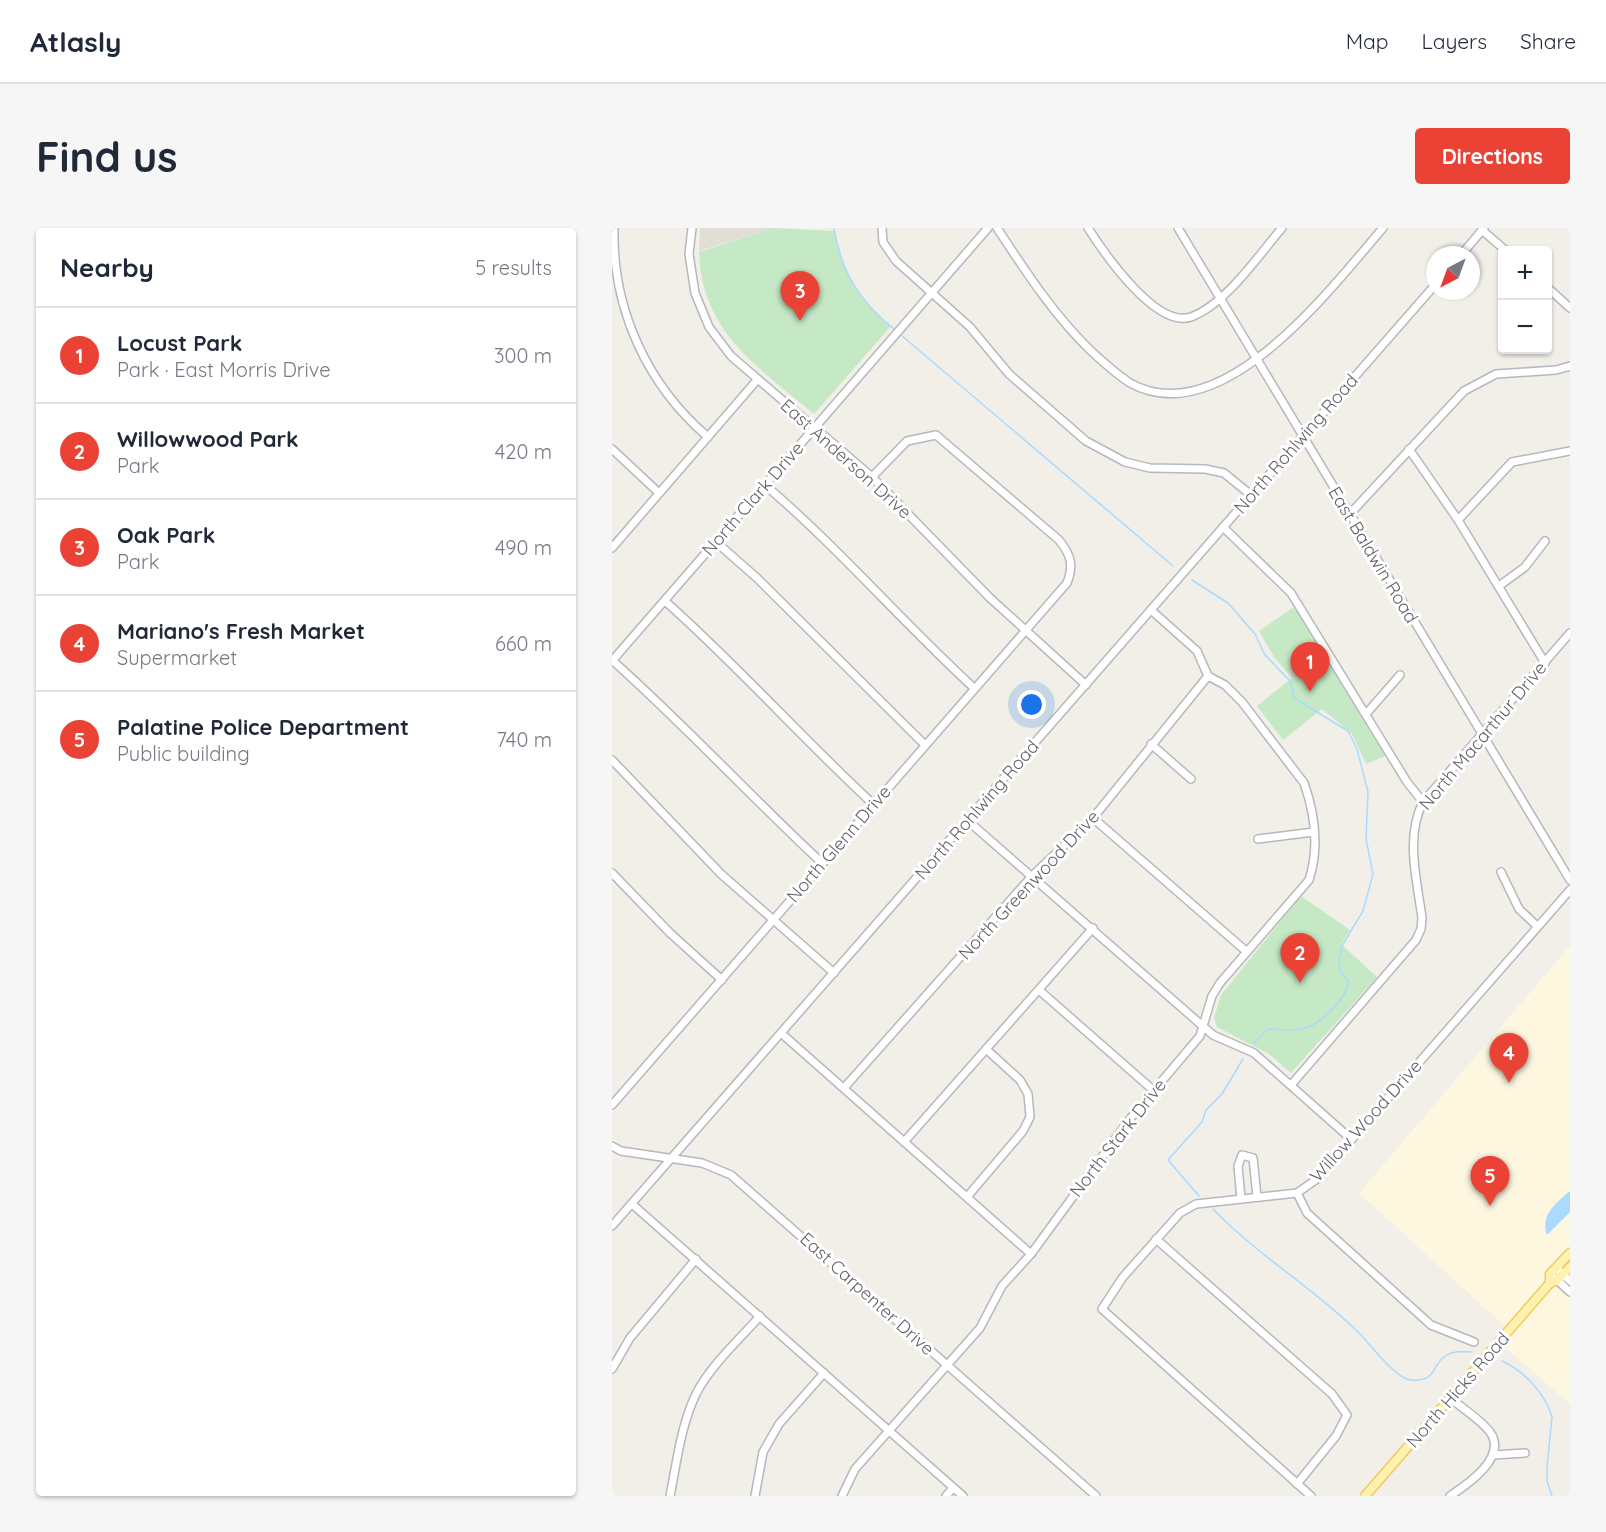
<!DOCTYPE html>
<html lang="en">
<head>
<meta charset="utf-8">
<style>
	:root { --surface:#fff; --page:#f6f6f7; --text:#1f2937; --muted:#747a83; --line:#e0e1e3; --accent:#ea4335 }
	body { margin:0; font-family:Quicksand,sans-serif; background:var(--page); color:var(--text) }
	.controls { position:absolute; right:18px; top:18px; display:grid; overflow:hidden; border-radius:6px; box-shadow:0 2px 4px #0004 }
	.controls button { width:54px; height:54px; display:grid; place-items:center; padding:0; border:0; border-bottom:2px solid var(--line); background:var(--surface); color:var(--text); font:30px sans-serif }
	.compass { position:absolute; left:814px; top:18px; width:54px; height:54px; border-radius:50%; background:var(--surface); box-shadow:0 2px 4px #0004; rotate:221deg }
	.you { position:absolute; left:420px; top:477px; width:21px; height:21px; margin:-15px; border:4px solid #fff; border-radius:50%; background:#1a73e8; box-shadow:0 0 0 9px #1a73e833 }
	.badge { display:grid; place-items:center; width:39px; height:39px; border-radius:50%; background:var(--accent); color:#fff; font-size:20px; font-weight:700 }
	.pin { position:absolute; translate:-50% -50px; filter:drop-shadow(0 2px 3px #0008) }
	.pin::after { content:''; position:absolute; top:32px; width:21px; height:18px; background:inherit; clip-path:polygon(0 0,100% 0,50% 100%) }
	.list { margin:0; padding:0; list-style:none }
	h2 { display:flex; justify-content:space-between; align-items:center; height:78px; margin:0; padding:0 24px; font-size:26px }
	h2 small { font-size:20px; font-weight:400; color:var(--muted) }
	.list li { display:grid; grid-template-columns:39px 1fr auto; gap:18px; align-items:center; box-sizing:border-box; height:96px; padding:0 24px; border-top:2px solid var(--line) }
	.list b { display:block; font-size:22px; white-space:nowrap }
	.list p { margin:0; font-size:20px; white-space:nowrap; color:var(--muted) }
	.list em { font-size:20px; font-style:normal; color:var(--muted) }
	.map { position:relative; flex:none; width:958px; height:1268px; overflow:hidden; border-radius:6px }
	header { display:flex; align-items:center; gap:36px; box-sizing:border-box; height:84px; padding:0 30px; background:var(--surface); border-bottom:2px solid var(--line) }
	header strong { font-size:28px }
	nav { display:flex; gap:33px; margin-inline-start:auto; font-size:21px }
	.intro { display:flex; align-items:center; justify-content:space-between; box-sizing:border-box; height:144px; padding:0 36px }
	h1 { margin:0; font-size:42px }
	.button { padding:15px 27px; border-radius:6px; background:var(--accent); color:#fff; font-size:21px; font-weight:700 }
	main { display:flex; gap:36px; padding:0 36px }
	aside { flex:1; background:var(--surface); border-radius:6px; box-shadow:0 2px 4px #0004 }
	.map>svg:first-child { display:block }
	.commercial { fill:#fef7e0 }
	.education { fill:#e1ded6 }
	.green { fill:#c5e8c5 }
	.water { fill:#aadaff }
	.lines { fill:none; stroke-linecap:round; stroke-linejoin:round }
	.stream { stroke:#aadaff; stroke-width:1.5 }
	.minor-casing { stroke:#b5b8bc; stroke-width:10 }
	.major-casing { stroke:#f2c960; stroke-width:11 }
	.minor { stroke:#fff; stroke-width:7 }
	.major { stroke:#fff2af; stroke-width:8 }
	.labels { text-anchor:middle; stroke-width:6; stroke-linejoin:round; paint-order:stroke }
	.street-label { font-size:18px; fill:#5f6368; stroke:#fff }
</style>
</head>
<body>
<header>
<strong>Atlasly</strong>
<nav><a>Map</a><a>Layers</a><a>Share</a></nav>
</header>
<div class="intro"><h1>Find us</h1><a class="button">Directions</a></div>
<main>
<aside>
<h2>Nearby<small>5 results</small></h2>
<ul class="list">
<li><span class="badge">1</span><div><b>Locust Park</b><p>Park · East Morris Drive</p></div><em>300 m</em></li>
<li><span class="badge">2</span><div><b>Willowwood Park</b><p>Park</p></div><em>420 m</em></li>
<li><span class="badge">3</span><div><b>Oak Park</b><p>Park</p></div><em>490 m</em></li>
<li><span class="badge">4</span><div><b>Mariano's Fresh Market</b><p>Supermarket</p></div><em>660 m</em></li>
<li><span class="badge">5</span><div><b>Palatine Police Department</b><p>Public building</p></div><em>740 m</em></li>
</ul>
</aside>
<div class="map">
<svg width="958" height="1268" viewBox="0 0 958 1268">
	<rect width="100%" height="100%" fill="#f1efe8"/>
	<path class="commercial" d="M958,718V1025L944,1040L938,1055L958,1039V1176L887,1114L897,1102L747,965Z"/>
	<path class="education" d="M88,0H162L87,23Z"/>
	<g class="green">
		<path d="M161,0L222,3C229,42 248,74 279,98L202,186C145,138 90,105 87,24Z"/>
		<path d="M682,379L773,528L754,536L740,506L710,481L671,512L645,478L680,450L662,429L647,403Z"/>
		<path d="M689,668L738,702L729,716L765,749L679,845L657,826L605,799L602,790L609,767Z"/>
	</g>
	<path class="water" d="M958,963V984L935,1007C928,987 944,975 958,963Z"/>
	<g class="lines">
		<g class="stream">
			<path d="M222,0C229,44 248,74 282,101"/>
			<path d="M289,107L561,338"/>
			<path d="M580,352L616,375L643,406L653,427L678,453L682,470L736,503L745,521L756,564L754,611L761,646L751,683L731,716L727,731L728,742L737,754C733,773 709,796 690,801C680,803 667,801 656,801L642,815"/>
			<path d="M587,968L556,932L590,894L594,882L610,866L631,831"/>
			<path d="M601,981C644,1026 700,1059 745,1103C757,1114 783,1151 799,1152C825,1154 819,1138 833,1128C842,1122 851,1124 860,1124"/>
			<path d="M890,1133C912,1143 933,1165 940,1189L935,1239V1253L940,1268"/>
		</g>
		<defs>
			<g id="minor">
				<path d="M2,0C0,82 36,158 96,209"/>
				<path d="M80,0L77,26L83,65L97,99L119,128L260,249L378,370L474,457"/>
				<path d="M270,0L271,14L284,33L358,99L397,146L474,213L513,234L538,240L593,241L612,245L639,267"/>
				<path d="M385,0C414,44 441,86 479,123C491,134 504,146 518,155C610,206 719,60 771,0"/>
				<path d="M476,0C492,25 544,101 579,89C614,76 646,28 670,0"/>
				<path d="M566,0L958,652"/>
				<path d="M870,2L893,22"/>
				<path d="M849,27L872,0"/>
				<path d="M936,60L958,80"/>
				<path d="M0,221L47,265"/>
				<path d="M797,221L846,292L933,435"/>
				<path d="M153,257C227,320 290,394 362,460"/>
				<path d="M736,288L852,163L884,146L944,142L958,138"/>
				<path d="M846,292L900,234L958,223"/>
				<path d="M611,299L679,365L795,554L811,574"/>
				<path d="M104,314L145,350L313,517"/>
				<path d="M0,320L145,152"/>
				<path d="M887,358L913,339L933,313"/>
				<path d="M53,373C125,437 190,510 261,576"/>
				<path d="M0,432C73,497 139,569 210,635"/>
				<path d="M0,433L376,0"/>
				<path d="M754,486L788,447"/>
				<path d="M539,516L579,551"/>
				<path d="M0,532L109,646L222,745"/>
				<path d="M481,590L635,724"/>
				<path d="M355,592L601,807L642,825L739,911"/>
				<path d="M646,611L702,604"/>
				<path d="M889,644L907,681L925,698"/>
				<path d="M0,645L58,705L110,752"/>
				<path d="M427,762L541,862"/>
				<path d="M169,805L419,1026"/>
				<path d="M679,857L804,712L809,701L810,690C805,652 793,609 811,574L958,405"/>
				<path d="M232,860L420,648L481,590L596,448"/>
				<path d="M0,877L455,355C462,337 459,327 447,312L324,207L295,213L260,249"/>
				<path d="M292,914L481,700"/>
				<path d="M0,918L9,923L90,935L119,947L484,1268"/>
				<path d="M685,965L695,985L819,1097L862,1114"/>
				<path d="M355,969L411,903L418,889L416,866L408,852L374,821"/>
				<path d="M629,971L626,938L630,927L641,930L645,969"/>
				<path d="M20,976L351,1268"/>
				<path d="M0,998L823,57"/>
				<path d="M544,1011L720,1166L735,1187L724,1208L685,1256"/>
				<path d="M944,1040L958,1053"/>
				<path d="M943,1050L958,1064"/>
				<path d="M0,1141L18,1110L84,1031"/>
				<path d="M881,1227L913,1225"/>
				<path d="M58,1268C65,1233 69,1196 85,1164C100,1136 127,1112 148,1088"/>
				<path d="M143,1268L151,1224L167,1196L212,1145"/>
				<path d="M230,1268L243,1241L368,1100L390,1058L419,1026L517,892L588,808L600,768L608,755L697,652C707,621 703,586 692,555L630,474L613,457L596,448L585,423L539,382"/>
				<path d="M334,1268L341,1260"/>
				<path d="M699,1268L490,1081L511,1049L568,985L584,976L685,965L705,951L958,662"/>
				<path d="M838,1268C856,1256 896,1229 878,1204C868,1191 850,1180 838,1170"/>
			</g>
			<g id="major">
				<path d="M938,1055V1046L958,1025"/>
				<path d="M753,1268L938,1055L945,1052L958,1039"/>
			</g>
		</defs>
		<use href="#minor" class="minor-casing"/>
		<use href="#major" class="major-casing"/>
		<use href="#minor" class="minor"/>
		<use href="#major" class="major"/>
	</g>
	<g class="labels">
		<g class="street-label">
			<text transform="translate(684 216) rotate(-49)" y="6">North Rohlwing Road</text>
			<text transform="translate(234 231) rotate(42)" y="6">East Anderson Drive</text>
			<text transform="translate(141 271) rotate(-49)" y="6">North Clark Drive</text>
			<text transform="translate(761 327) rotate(59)" y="6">East Baldwin Road</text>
			<text transform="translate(871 508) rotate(-50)" y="6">North Macarthur Drive</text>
			<text transform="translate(365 582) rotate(-49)" y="6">North Rohlwing Road</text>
			<text transform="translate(227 616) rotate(-49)" y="6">North Glenn Drive</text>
			<text transform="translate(417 657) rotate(-47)" y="6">North Greenwood Drive</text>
			<text transform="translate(754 893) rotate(-48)" y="6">Willow Wood Drive</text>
			<text transform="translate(506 910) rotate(-52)" y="6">North Stark Drive</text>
			<text transform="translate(255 1066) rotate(42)" y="6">East Carpenter Drive</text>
			<text transform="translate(846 1162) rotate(-49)" y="6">North Hicks Road</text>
		</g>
	</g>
</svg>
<div class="controls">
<button>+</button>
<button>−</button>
</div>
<svg class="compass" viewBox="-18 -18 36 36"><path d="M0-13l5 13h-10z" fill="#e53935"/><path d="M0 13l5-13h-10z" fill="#747a83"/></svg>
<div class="you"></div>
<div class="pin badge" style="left:698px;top:464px">1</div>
<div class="pin badge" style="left:688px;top:755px">2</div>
<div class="pin badge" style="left:188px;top:93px">3</div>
<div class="pin badge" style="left:897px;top:855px">4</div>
<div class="pin badge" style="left:878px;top:978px">5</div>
</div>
</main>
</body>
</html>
